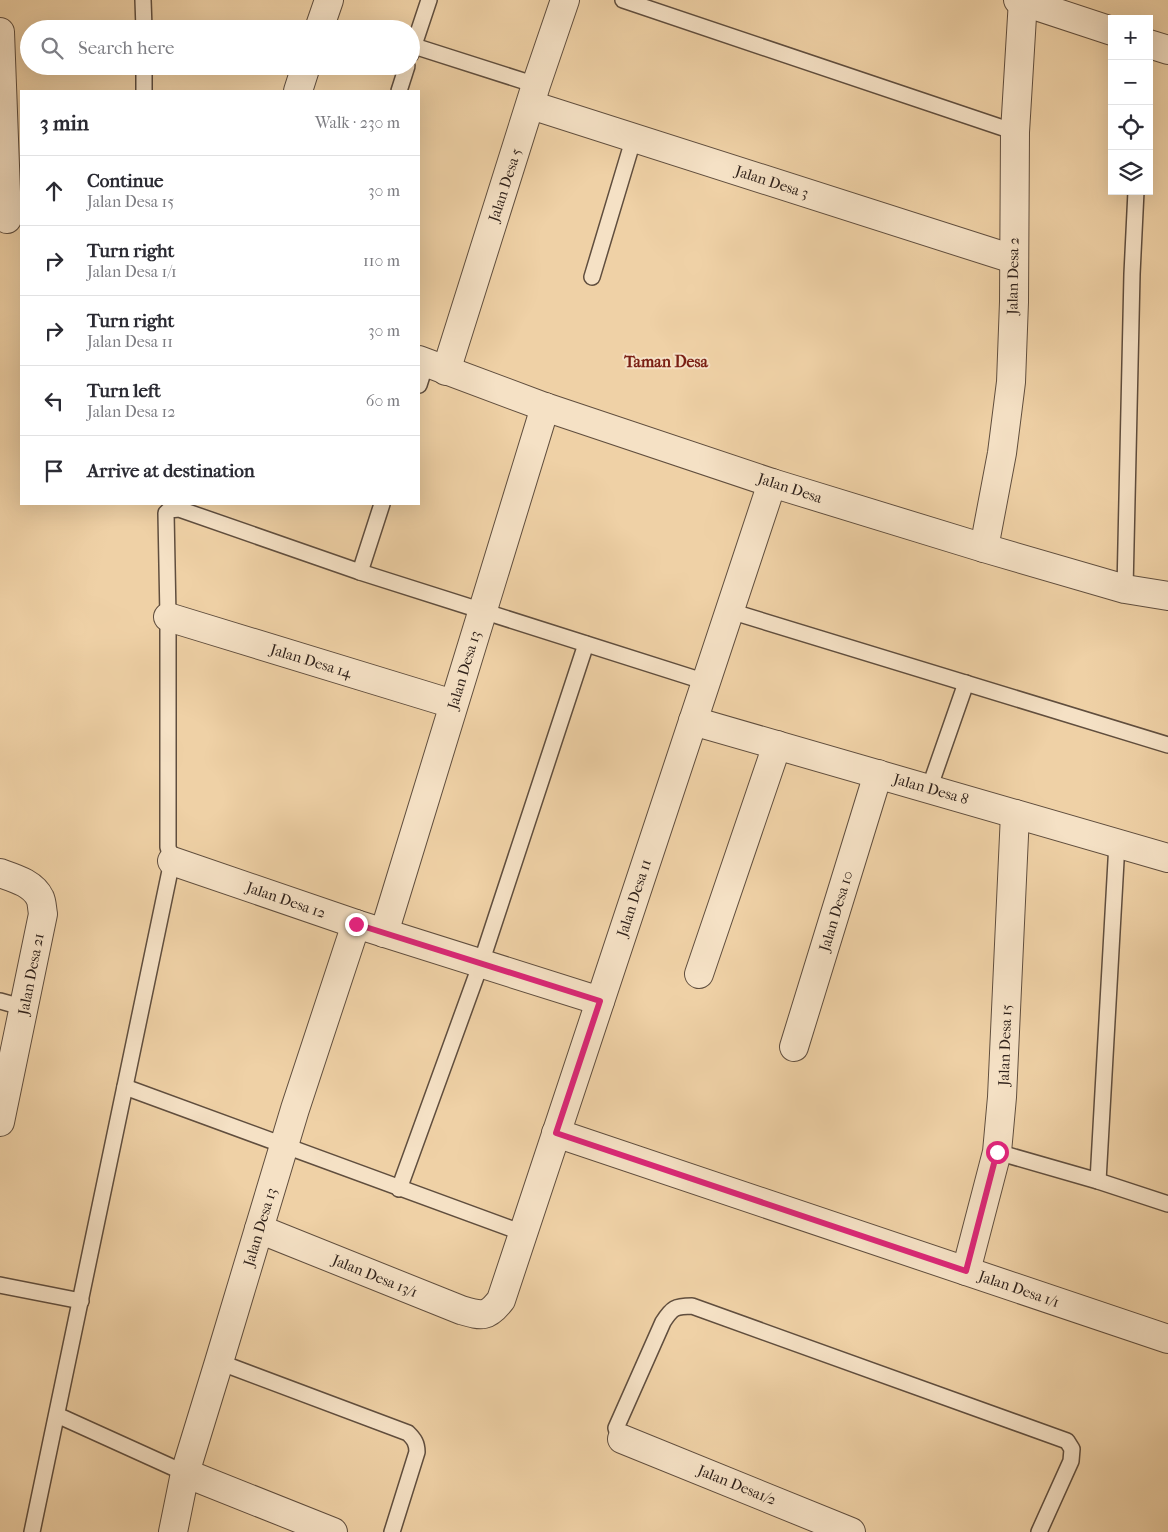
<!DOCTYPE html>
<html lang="en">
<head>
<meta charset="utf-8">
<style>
	:root { --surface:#fff; --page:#f2f2f3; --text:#2b2b33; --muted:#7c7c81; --line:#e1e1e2 }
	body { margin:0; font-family:"IM FELL French Canon",serif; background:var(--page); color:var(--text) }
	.controls { position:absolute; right:15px; top:15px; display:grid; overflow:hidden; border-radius:0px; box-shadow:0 5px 20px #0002 }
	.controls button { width:45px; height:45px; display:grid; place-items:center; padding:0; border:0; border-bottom:1px solid var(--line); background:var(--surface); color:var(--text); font:25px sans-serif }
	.stop { position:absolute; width:15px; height:15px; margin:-11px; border:4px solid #db2777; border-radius:50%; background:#fff }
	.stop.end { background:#db2777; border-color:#fff; box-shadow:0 1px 5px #0008 }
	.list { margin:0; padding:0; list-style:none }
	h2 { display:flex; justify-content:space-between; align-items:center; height:65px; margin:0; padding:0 20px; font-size:21px }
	h2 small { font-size:16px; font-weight:400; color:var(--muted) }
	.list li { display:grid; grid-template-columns:32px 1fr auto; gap:15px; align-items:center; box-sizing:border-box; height:70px; padding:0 20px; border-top:1px solid var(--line) }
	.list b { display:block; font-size:19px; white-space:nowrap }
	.list p { margin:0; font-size:16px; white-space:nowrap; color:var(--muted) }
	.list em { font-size:16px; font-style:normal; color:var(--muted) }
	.icon { flex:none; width:28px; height:28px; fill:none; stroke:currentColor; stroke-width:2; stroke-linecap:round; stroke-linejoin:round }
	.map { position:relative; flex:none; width:1168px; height:1532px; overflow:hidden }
	.search { position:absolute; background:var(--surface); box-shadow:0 5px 20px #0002; left:20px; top:20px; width:400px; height:55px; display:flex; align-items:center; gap:12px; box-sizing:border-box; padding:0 18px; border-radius:28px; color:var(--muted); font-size:19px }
	.panel { position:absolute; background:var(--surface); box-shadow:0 5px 20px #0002; left:20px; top:90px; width:400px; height:415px; border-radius:0px }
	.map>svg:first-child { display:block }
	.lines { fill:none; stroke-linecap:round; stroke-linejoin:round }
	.lane-casing { stroke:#604e3e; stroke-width:18 }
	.street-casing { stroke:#604e3e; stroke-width:30 }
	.lane { stroke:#f5e1c5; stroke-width:15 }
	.street { stroke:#f5e1c5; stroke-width:28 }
	.route { stroke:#db2777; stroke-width:6 }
	.labels { text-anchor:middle; stroke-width:4; stroke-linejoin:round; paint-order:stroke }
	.street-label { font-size:15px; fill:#30221b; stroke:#f5e1c5 }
	.neighbourhood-label { font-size:16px; font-weight:bold; fill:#7a1f14; stroke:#f5e1c5 }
</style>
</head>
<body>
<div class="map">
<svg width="1168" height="1532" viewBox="0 0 1168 1532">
	<rect width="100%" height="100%" fill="#efd1a6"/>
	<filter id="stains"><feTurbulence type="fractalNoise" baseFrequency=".004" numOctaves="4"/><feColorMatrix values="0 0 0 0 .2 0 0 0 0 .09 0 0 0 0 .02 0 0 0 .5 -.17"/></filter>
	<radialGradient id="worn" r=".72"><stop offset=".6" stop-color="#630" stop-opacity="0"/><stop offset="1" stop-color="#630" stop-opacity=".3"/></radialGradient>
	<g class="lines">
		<defs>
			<g id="lane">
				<path d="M143,0L144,29"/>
				<path d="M623,0L1015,132"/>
				<path d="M414,46L536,85"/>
				<path d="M411,54L429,0"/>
				<path d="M144,66V91"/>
				<path d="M399,91L407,66"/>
				<path d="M592,277L634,137"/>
				<path d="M419,385L426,363"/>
				<path d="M360,572L382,504"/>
				<path d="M1125,589L1132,274L1136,191"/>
				<path d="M730,611L1168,745"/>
				<path d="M929,789L966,683"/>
				<path d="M0,1001L25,1008"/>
				<path d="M125,1087L523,1233"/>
				<path d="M997,1152L1098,1181L1168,1204"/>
				<path d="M1098,1181L1117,843"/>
				<path d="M399,1189L481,963L586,644"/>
				<path d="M0,1285L81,1301"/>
				<path d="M219,1362L408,1433C414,1439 417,1443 417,1452L392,1532"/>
				<path d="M57,1415L185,1473"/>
				<path d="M622,1439L618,1435L616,1428L663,1322C672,1308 675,1306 692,1306L1067,1441L1072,1449L1071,1461L1039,1532"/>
				<path d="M32,1532L172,861L168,847V617L166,513L169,510L179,509L360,572L706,682"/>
			</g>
			<g id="street">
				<path d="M1018,0L1112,31"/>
				<path d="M319,29L329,0"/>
				<path d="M0,32L7,219"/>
				<path d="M1149,44L1168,50"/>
				<path d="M298,91L306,66"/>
				<path d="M531,105L1013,259"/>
				<path d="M419,360L545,407L772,483L984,548L1125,589L1168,596"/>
				<path d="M446,371L536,85L565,0"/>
				<path d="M984,548L1002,453L1011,382L1014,302L1015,132L1023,0"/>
				<path d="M168,617L453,704"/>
				<path d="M693,721L1168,858"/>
				<path d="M172,861L356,924L600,1001"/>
				<path d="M0,873C14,878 33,883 40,898C42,902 42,909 43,914L0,1122"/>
				<path d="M384,933L545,407"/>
				<path d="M699,974L777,745"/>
				<path d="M794,1047L878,774"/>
				<path d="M556,1133L1168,1339"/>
				<path d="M259,1229L461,1310C482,1316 487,1318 501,1300L772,483"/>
				<path d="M966,1271L997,1152L1002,1097L1015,814"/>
				<path d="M622,1439L851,1532"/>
				<path d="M185,1473L333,1532"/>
				<path d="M173,1532L185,1473L219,1362L295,1109L356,924"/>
			</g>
		</defs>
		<use href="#lane" class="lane-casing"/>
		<use href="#street" class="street-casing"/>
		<use href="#lane" class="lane"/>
		<use href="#street" class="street"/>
	</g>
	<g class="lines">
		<path class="route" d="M356,924L600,1001L556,1133L966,1271L997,1152"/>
	</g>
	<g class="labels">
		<g class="street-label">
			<text transform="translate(772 182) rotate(18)" y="5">Jalan Desa 3</text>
			<text transform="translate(505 185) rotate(-72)" y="5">Jalan Desa 5</text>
			<text transform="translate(1013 276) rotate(-89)" y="5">Jalan Desa 2</text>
			<text transform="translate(790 488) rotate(18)" y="5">Jalan Desa</text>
			<text transform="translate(311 661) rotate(17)" y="5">Jalan Desa 14</text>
			<text transform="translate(464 670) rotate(-73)" y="5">Jalan Desa 13</text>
			<text transform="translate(931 789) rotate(16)" y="5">Jalan Desa 8</text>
			<text transform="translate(634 898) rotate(-72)" y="5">Jalan Desa 11</text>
			<text transform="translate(286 900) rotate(19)" y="5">Jalan Desa 12</text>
			<text transform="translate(836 911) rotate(-73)" y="5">Jalan Desa 10</text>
			<text transform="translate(31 974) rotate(-79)" y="5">Jalan Desa 21</text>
			<text transform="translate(1005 1045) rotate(-88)" y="5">Jalan Desa 15</text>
			<text transform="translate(260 1227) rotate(-73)" y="5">Jalan Desa 13</text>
			<text transform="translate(375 1276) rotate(22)" y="5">Jalan Desa 13/1</text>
			<text transform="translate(1019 1289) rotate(19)" y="5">Jalan Desa 1/1</text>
			<text transform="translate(737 1485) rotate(22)" y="5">Jalan Desa1/2</text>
		</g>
		<g class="neighbourhood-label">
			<text x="666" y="367">Taman Desa</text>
		</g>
	</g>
	<rect width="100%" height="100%" filter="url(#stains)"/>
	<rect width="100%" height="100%" fill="url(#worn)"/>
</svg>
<div class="controls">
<button>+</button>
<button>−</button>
<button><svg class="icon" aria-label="locate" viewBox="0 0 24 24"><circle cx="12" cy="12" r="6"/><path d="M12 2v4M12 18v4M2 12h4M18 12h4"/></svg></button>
<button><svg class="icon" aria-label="layers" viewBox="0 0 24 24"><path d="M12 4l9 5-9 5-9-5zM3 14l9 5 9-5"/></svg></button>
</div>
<div class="stop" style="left:997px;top:1152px"></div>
<div class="stop end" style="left:356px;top:924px"></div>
<div class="search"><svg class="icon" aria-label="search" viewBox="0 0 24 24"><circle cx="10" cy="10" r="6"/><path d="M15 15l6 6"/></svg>Search here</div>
<section class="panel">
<h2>3 min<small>Walk · 230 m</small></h2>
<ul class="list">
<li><svg class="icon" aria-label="ahead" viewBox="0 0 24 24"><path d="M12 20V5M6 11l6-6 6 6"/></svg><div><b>Continue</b><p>Jalan Desa 15</p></div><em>30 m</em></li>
<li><svg class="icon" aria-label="right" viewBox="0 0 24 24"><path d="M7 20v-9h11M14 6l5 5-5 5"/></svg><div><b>Turn right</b><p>Jalan Desa 1/1</p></div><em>110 m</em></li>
<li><svg class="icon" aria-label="right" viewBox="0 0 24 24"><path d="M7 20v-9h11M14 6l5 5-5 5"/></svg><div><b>Turn right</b><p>Jalan Desa 11</p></div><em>30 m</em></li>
<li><svg class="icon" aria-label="left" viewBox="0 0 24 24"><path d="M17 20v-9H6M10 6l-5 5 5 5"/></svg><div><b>Turn left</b><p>Jalan Desa 12</p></div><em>60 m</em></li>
<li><svg class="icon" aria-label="arrive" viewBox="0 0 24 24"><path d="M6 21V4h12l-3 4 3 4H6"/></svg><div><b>Arrive at destination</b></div></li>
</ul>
</section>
</div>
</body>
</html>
